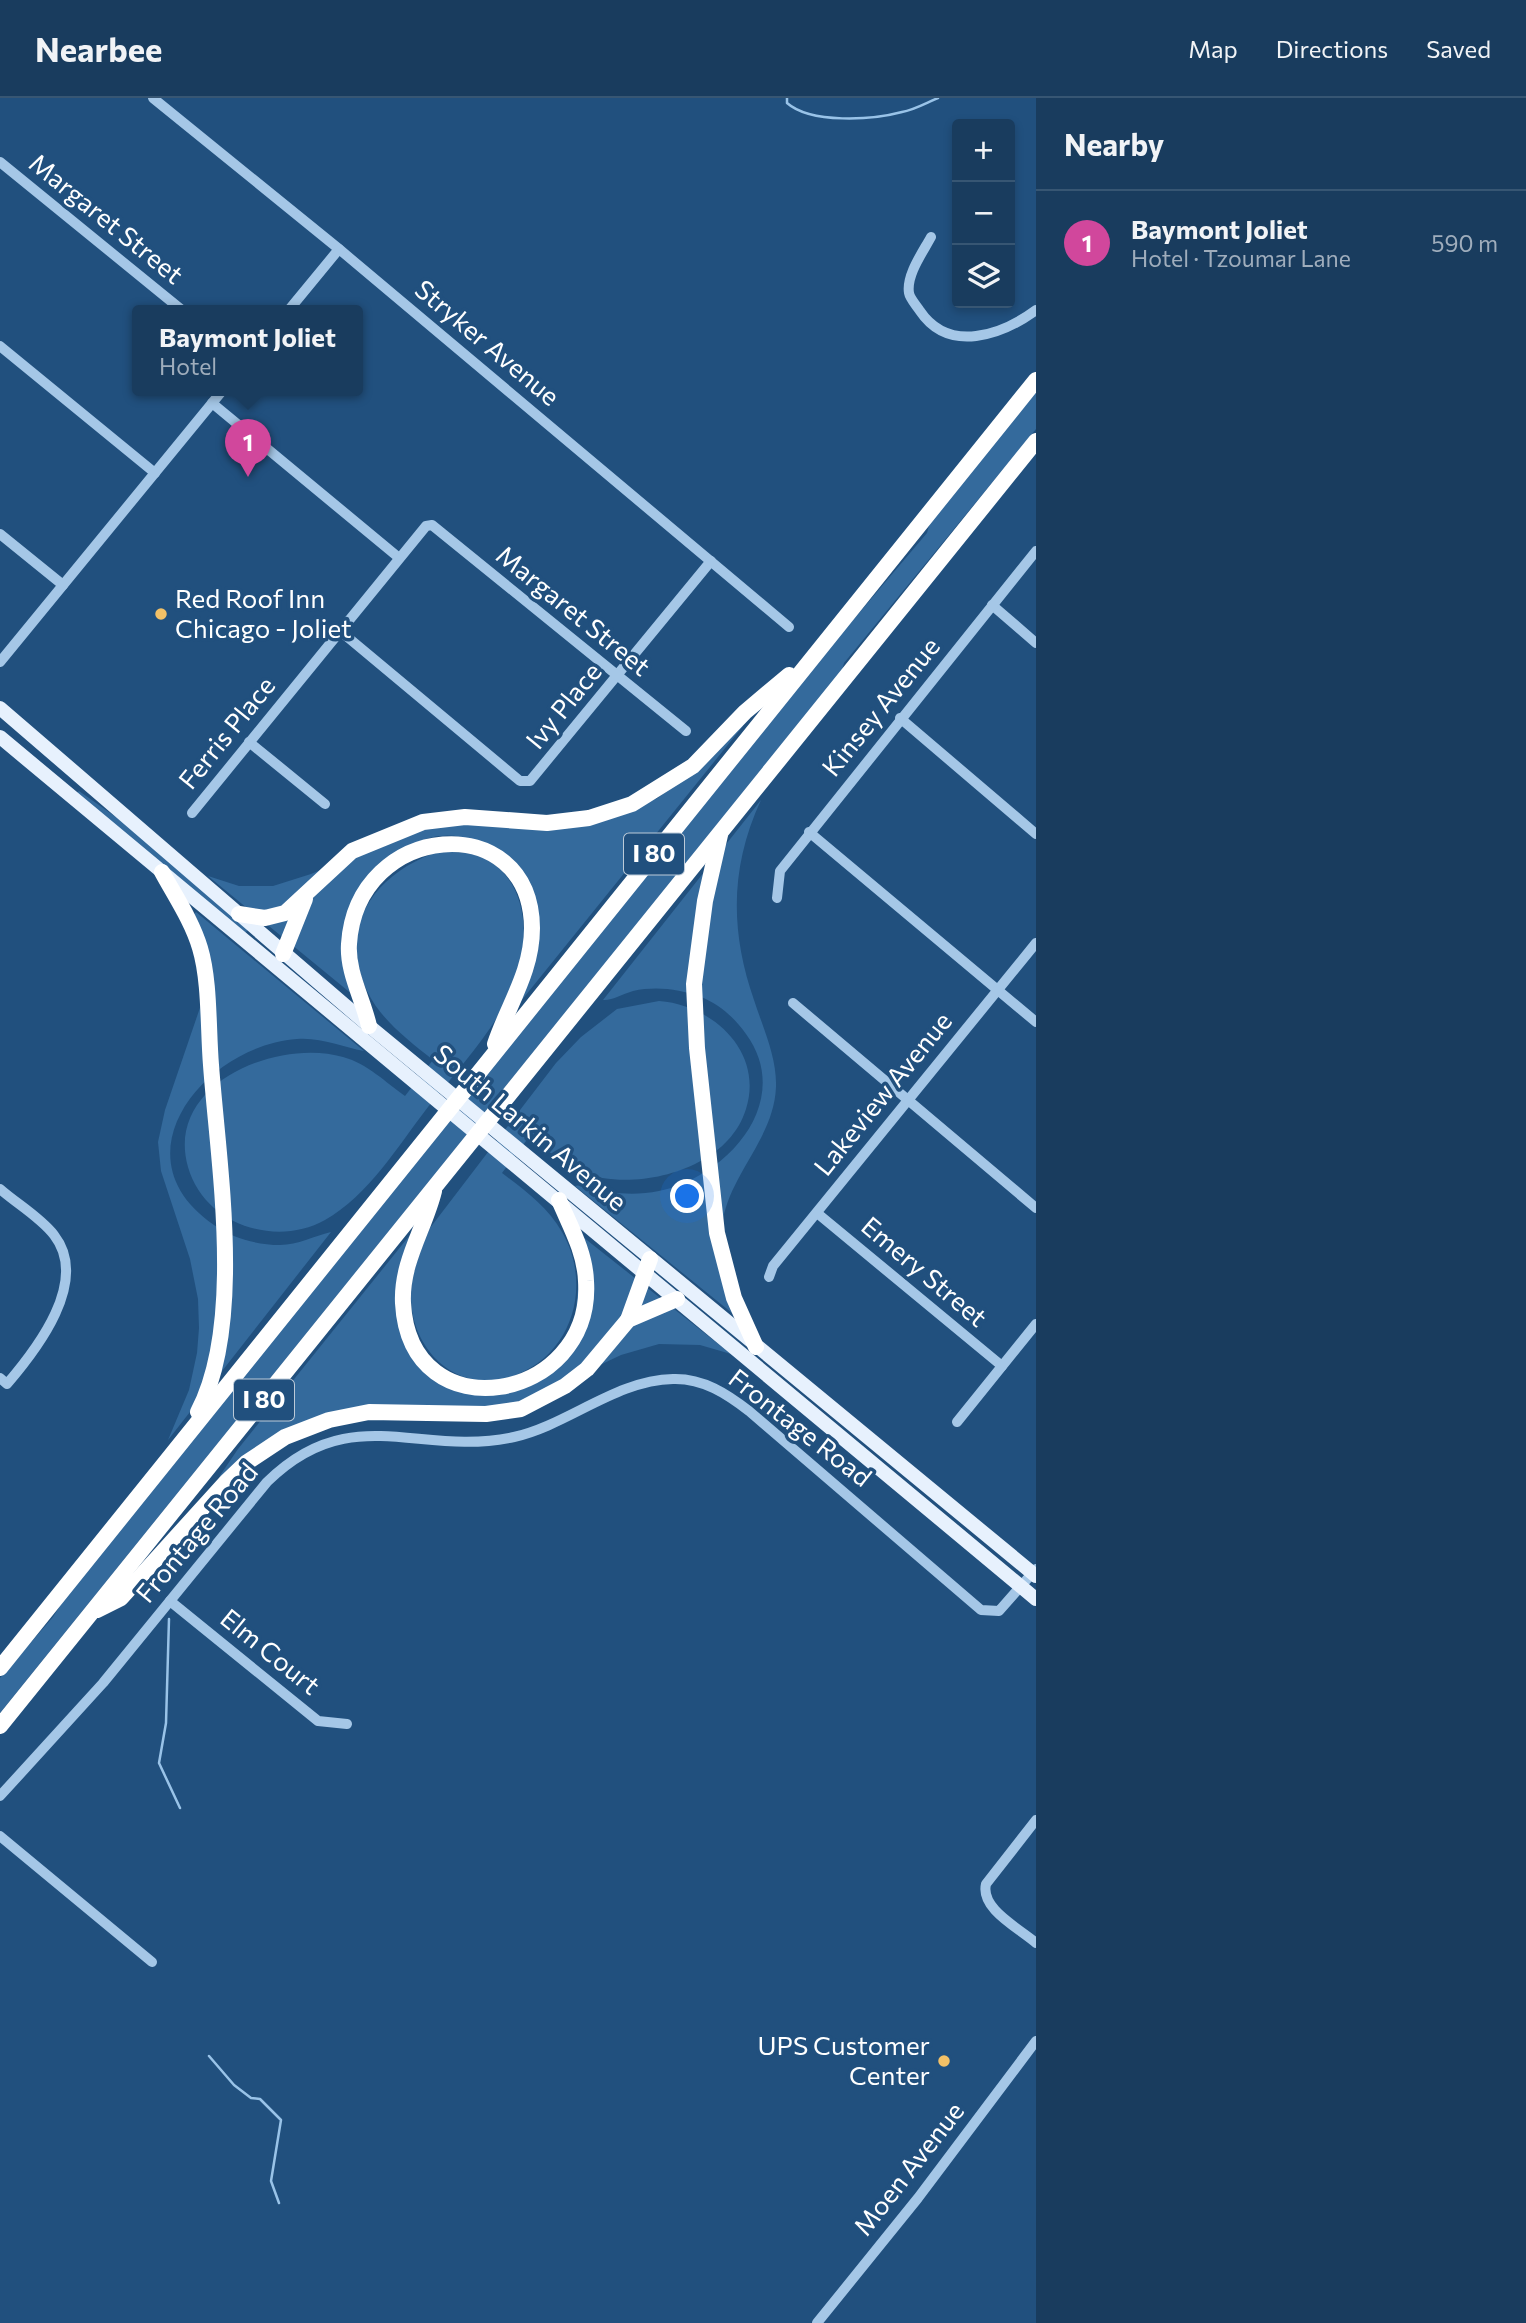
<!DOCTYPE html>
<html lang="en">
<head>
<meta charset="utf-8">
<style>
	:root { --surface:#193c5e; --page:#264767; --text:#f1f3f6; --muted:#9fadbc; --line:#375673; --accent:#95b2f1 }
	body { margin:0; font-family:Commissioner,sans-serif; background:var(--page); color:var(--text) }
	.controls { position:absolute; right:21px; top:21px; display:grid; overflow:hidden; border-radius:7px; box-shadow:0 4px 10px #0003 }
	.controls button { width:63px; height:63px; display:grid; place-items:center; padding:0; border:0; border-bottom:2px solid var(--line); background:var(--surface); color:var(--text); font:35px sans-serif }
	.you { position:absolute; left:688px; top:1099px; width:24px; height:24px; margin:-18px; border:5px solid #fff; border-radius:50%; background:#1a73e8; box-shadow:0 0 0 10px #1a73e833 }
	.badge { display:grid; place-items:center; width:46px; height:46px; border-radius:50%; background:var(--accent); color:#fff; font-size:23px; font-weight:700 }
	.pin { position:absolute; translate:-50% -58px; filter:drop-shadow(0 2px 4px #0008) }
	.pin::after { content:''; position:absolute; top:37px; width:24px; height:21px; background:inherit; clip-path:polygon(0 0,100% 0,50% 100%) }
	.popup { position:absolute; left:132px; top:207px; width:231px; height:91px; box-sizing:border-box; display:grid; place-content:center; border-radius:7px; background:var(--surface); filter:drop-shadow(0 2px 5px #0005); font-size:23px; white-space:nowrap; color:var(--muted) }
	.popup b { font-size:26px; color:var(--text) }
	.popup::after { content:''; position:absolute; left:50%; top:100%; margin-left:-14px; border:14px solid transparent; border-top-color:var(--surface) }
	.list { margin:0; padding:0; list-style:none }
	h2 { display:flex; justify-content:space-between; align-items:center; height:91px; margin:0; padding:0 28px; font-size:30px }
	h2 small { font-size:23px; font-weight:400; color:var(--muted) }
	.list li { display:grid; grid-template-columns:46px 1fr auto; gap:21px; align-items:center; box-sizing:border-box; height:105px; padding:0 28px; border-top:2px solid var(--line) }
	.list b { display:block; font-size:26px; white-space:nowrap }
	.list p { margin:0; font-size:23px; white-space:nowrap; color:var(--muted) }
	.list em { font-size:23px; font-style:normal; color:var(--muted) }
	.icon { flex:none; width:38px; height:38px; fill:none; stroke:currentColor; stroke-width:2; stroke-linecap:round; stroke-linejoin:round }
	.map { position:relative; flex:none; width:1036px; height:2225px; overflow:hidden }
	header { display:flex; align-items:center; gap:42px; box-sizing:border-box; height:98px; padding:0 35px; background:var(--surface); border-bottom:2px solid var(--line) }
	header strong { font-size:33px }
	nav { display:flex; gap:38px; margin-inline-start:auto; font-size:24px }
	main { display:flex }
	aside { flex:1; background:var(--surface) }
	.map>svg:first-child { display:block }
	.green { fill:#346a9c }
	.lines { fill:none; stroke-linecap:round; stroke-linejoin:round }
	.stream { stroke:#99c3e8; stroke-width:2.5 }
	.minor { stroke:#a5c7e7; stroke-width:10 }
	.major { stroke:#e7f1fd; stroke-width:14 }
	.highway { stroke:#fff; stroke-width:16 }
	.poi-dot { fill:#f3c167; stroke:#21507e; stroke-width:2.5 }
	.labels { text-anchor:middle; stroke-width:7; stroke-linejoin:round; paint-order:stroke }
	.shield { fill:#21507e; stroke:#bccad8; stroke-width:2 }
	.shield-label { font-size:24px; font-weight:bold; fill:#fff }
	.street-label { font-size:26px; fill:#fff; stroke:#21507e }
	.poi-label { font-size:26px; fill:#fff; stroke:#21507e; text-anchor:start }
</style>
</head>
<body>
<header>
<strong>Nearbee</strong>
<nav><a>Map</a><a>Directions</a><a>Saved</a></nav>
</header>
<main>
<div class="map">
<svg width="1036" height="2225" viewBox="0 0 1036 2225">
	<rect width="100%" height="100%" fill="#21507e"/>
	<g class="green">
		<path d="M1036,294V331L844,565L842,572L0,1615V1580L53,1519L65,1500L831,548L927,435L930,424Z"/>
		<path d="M740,627L743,628L521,903L533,803C520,790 487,750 472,743C425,720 360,774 347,818C340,842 349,872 353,897L208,778L239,788H273L311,776L417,731L455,725L540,730L656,701L699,671Z"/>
		<path d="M79,693L130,729L248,832L245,835L77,695Z"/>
		<path d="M761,702C730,769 730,833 754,902C763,930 777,959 776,989C774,1039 732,1074 723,1121C718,1148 741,1191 732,1215L575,1088C584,1085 599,1093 610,1094C635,1098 662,1095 684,1085C742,1061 789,995 746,936C735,920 719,906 701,899C679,891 656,888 633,893C623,896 611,903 603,902Z"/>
		<path d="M440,753C450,754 462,754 471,756C533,771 533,854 509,899C488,939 456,974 428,1009C398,1048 368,1098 325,1122C275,1150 204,1126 188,1069C164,985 279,940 343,959C368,966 385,984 405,998L433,962C408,942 381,922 367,893C336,826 377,774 440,753Z"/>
		<path d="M196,814L364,953C342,949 321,939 297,941C204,948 114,1059 214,1127C233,1140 256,1147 280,1147C298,1147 314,1138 331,1134L168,1342L189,1292L197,1255L199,1230L198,1201L190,1161L161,1073L158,1044L165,1012L204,898L193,818Z"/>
		<path d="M659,903C713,907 764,954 746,1011C727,1073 636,1094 582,1075C563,1068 547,1050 529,1039L502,1075C524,1092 548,1109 562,1134C594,1189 571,1262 507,1280C455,1294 413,1252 411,1202C410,1177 420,1153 430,1130L556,965L581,939L617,911Z"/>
		<path d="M414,1132L399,1222L459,1293L473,1296H500L524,1289L542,1280L572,1251L583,1139L731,1256L700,1247L659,1246L621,1257L518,1306L487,1312L369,1308L335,1314L219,1379L238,1351Z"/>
	</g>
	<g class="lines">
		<g class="stream">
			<path d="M787,0V5C811,26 872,22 902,14C914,12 926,5 938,0"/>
			<path d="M169,1521L166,1625L159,1665L180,1710"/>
			<path d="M209,1958L234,1987L251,2000L260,2001L281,2022L271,2083L279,2105"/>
		</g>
		<g class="minor">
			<path d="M153,0L339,151L789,529"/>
			<path d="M0,64L183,213"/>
			<path d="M931,139C923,154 906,177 909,195C910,201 917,208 920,213C949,256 1002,237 1036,212"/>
			<path d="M288,213L339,151"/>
			<path d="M0,248L155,375"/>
			<path d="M212,305L398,459"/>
			<path d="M0,436L63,487"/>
			<path d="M992,507L1036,545"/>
			<path d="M339,532L520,683H530L711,463"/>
			<path d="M0,564L222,293"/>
			<path d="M900,620L1036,736"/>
			<path d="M249,644L325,706"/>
			<path d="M192,715L426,428L432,427L686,633"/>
			<path d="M809,734L1036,924"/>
			<path d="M777,800L780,773L1036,453"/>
			<path d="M793,905L1036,1110"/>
			<path d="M0,1091C17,1106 40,1119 54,1137C90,1183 37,1251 7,1286L0,1280"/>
			<path d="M817,1115L1002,1268"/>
			<path d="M769,1179L773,1168L1036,845"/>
			<path d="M957,1324L1036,1226"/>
			<path d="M170,1503L318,1623L347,1626"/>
			<path d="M0,1698L103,1585L267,1384C351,1301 419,1360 514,1339C568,1327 616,1282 673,1281C703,1280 727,1296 749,1313L981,1512L999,1513L1036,1471"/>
			<path d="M1036,1722L986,1786C980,1811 1019,1830 1036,1845"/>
			<path d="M0,1738L152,1864"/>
			<path d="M817,2225L918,2100L1036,1943"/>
		</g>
		<g class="major">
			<path d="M0,610L369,928L1036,1478"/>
			<path d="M0,639L1036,1501"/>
		</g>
		<g class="highway">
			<path d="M720,737L705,803L694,886L697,950L717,1135L734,1200L756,1249"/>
			<path d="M162,774C175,798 192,823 200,850C210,883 208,931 211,967C218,1064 245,1225 198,1314"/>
			<path d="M239,816L265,820L285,815L352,753L423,724L465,719L547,725L589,720L632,706L693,668L745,614L789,577"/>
			<path d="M283,856L305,801"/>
			<path d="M369,928C363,901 347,874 349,846C357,723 531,709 532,830C532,874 508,907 495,946"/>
			<path d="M434,1093C425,1130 401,1164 403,1205C410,1337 594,1304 586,1183C585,1154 570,1128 559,1102"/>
			<path d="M628,1222L650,1161"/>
			<path d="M97,1512L121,1500L226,1384L246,1365L285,1339L329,1322L369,1314L486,1316L521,1311L565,1288L587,1271L628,1222L677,1201"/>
			<path d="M0,1570L1036,282"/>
			<path d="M0,1628L1036,343"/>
		</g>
	</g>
	<g class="poi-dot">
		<circle cx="161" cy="516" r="7"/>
		<circle cx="944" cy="1963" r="7"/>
	</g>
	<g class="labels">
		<g class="shield">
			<rect x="624" y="735.5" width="60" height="41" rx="5"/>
			<rect x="234" y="1281.5" width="60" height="41" rx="5"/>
		</g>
		<g class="shield-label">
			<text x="654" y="764">I 80</text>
			<text x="264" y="1310">I 80</text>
		</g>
		<g class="street-label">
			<text transform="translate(106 121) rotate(39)" y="9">Margaret Street</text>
			<text transform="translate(487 245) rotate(40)" y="9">Stryker Avenue</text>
			<text transform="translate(573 513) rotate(39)" y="9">Margaret Street</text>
			<text transform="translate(564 608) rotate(-51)" y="9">Ivy Place</text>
			<text transform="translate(881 609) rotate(-51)" y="9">Kinsey Avenue</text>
			<text transform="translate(227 635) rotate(-51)" y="9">Ferris Place</text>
			<text transform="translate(883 996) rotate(-51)" y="9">Lakeview Avenue</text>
			<text transform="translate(530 1030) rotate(40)" y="9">South Larkin Avenue</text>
			<text transform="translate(924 1174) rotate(40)" y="9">Emery Street</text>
			<text transform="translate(800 1330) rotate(38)" y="9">Frontage Road</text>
			<text transform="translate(197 1435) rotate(-50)" y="9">Frontage Road</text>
			<text transform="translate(270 1554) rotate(39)" y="9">Elm Court</text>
			<text transform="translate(909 2071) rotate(-52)" y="9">Moen Avenue</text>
		</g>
		<g class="poi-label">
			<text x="175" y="510">Red Roof Inn<tspan x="175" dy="30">Chicago - Joliet</tspan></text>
			<text x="930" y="1957" text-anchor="end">UPS Customer<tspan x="930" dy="30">Center</tspan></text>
		</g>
	</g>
</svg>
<div class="controls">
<button>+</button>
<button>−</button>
<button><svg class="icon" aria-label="layers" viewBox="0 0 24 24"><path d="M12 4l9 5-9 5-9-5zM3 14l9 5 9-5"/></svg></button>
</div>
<div class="you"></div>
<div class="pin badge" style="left:248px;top:379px;background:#d1479c">1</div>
<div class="popup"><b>Baymont Joliet</b>Hotel</div>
</div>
<aside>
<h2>Nearby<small></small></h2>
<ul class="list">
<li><span class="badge" style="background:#d1479c">1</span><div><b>Baymont Joliet</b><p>Hotel · Tzoumar Lane</p></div><em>590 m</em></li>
</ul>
</aside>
</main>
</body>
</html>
